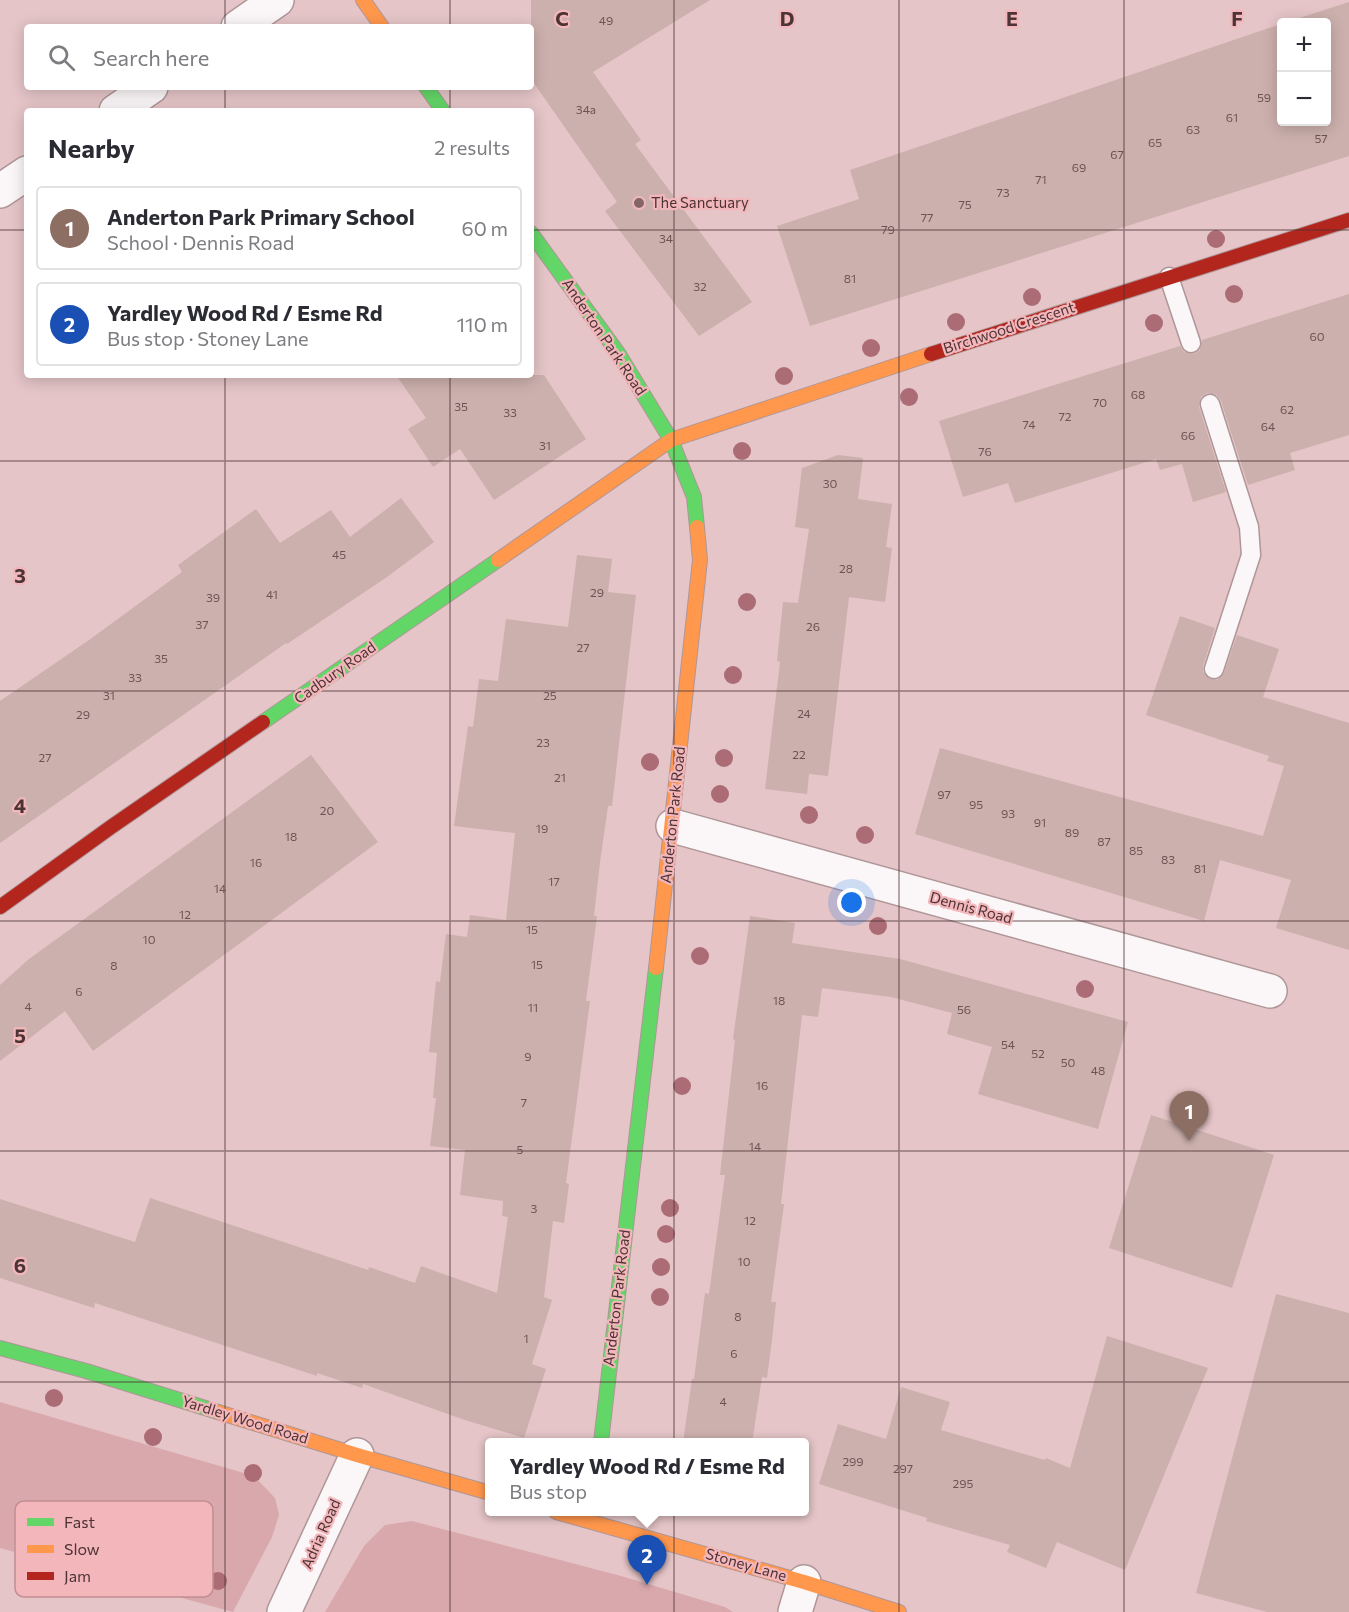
<!DOCTYPE html>
<html lang="en">
<head>
<meta charset="utf-8">
<style>
	:root { --surface:#fff; --page:#f7f7f7; --text:#2b2b33; --muted:#7c7c81; --line:#e1e1e2; --accent:#ea580c }
	body { margin:0; font-family:Commissioner,sans-serif; background:var(--page); color:var(--text) }
	.controls { position:absolute; right:18px; top:18px; display:grid; overflow:hidden; border-radius:6px; box-shadow:0 3px 15px #0003 }
	.controls button { width:54px; height:54px; display:grid; place-items:center; padding:0; border:0; border-bottom:2px solid var(--line); background:var(--surface); color:var(--text); font:30px sans-serif }
	.you { position:absolute; left:852px; top:903px; width:21px; height:21px; margin:-15px; border:4px solid #fff; border-radius:50%; background:#1a73e8; box-shadow:0 0 0 9px #1a73e833 }
	.badge { display:grid; place-items:center; width:39px; height:39px; border-radius:50%; background:var(--accent); color:#fff; font-size:20px; font-weight:700 }
	.pin { position:absolute; translate:-50% -50px; filter:drop-shadow(0 2px 3px #0008) }
	.pin::after { content:''; position:absolute; top:32px; width:21px; height:18px; background:inherit; clip-path:polygon(0 0,100% 0,50% 100%) }
	.popup { position:absolute; left:485px; top:1438px; width:324px; height:78px; box-sizing:border-box; display:grid; place-content:center; border-radius:6px; background:var(--surface); filter:drop-shadow(0 2px 4px #0005); font-size:20px; white-space:nowrap; color:var(--muted) }
	.popup b { font-size:22px; color:var(--text) }
	.popup::after { content:''; position:absolute; left:50%; top:100%; margin-left:-12px; border:12px solid transparent; border-top-color:var(--surface) }
	.list { margin:0; padding:0; list-style:none }
	h2 { display:flex; justify-content:space-between; align-items:center; height:78px; margin:0; padding:0 24px; font-size:26px }
	h2 small { font-size:20px; font-weight:400; color:var(--muted) }
	.list li { display:grid; grid-template-columns:39px 1fr auto; gap:18px; align-items:center; box-sizing:border-box; height:84px; margin:0 12px 12px; padding:0 12px; border:2px solid var(--line); border-radius:6px }
	.list b { display:block; font-size:22px; white-space:nowrap }
	.list p { margin:0; font-size:20px; white-space:nowrap; color:var(--muted) }
	.list em { font-size:20px; font-style:normal; color:var(--muted) }
	.icon { flex:none; width:33px; height:33px; fill:none; stroke:currentColor; stroke-width:2; stroke-linecap:round; stroke-linejoin:round }
	.map { position:relative; flex:none; width:1349px; height:1612px; overflow:hidden }
	.search { position:absolute; background:var(--surface); box-shadow:0 3px 15px #0003; left:24px; top:24px; width:510px; height:66px; display:flex; align-items:center; gap:15px; box-sizing:border-box; padding:0 21px; border-radius:6px; color:var(--muted); font-size:22px }
	.panel { position:absolute; background:var(--surface); box-shadow:0 3px 15px #0003; left:24px; top:108px; width:510px; height:270px; border-radius:6px }
	.map>svg:first-child { display:block }
	.green { fill:#d9a8ac }
	.building { fill:#ccb0ad }
	.lines { fill:none; stroke-linecap:round; stroke-linejoin:round }
	.lane-casing { stroke:#af9698; stroke-width:21 }
	.street-casing { stroke:#af9698; stroke-width:36 }
	.fast-casing { stroke:#af9698; stroke-width:16 }
	.slow-casing { stroke:#af9698; stroke-width:16 }
	.jam-casing { stroke:#af9698; stroke-width:16 }
	.lane { stroke:#fbf6f7; stroke-width:18 }
	.street { stroke:#fbf6f7; stroke-width:33 }
	.fast { stroke:#63d668; stroke-width:14 }
	.slow { stroke:#ff974d; stroke-width:14 }
	.jam { stroke:#b3261e; stroke-width:14 }
	.tree { fill:#ab6c76 }
	.grid { fill:none; stroke:#4c3335; stroke-width:1.5; stroke-opacity:0.55 }
	.poi-dot { fill:#826668; stroke:#f3b7bb; stroke-width:2 }
	.labels { text-anchor:middle; stroke-width:4.5; stroke-linejoin:round; paint-order:stroke }
	.number-label { font-size:12px; fill:#6d5454 }
	.poi-label { font-size:15px; fill:#4c3335; stroke:#f3b7bb; text-anchor:start }
	.street-label { font-size:15px; fill:#4c3335; stroke:#f3b7bb }
	.key { fill:#f3b7bb; stroke:#c18f93; stroke-width:1.5 }
	.key-label { font-size:16px; fill:#4c3335 }
	.grid-label { font-size:20px; text-anchor:middle; font-weight:bold; fill:#4c3335; stroke:#f3b7bb; stroke-width:4.5; stroke-linejoin:round; paint-order:stroke }
</style>
</head>
<body>
<div class="map">
<svg width="1349" height="1612" viewBox="0 0 1349 1612">
	<rect width="100%" height="100%" fill="#e5c5c7"/>
	<g class="green">
		<path d="M0,1402L254,1476L275,1498L279,1515L272,1537L233,1612L0,1548Z"/>
		<path d="M412,1521L621,1576L725,1607L733,1612H325L364,1546L385,1525Z"/>
	</g>
	<g class="building">
		<path d="M531,0H710L593,72L641,140L635,144L752,302L699,336L605,211L617,202L531,79Z"/>
		<path d="M1349,2V156L810,326L777,226L859,199L850,170L1281,24V122H1326V22H1287Z"/>
		<path d="M1349,294V435L1290,453L1295,470L1248,485L1221,401L1217,395L1207,393L1201,397L1199,407L1226,492L1193,502L1182,464L1160,470L1156,459L1015,503L1008,483L963,497L939,421L1180,346L1184,352L1194,354L1200,350L1202,340Z"/>
		<path d="M396,375H544L586,439L494,500L460,449L433,467L408,429L426,418Z"/>
		<path d="M838,455L863,458L858,499L892,504L886,547L892,548L885,602L849,597L828,776L809,774L807,794L765,789L780,662L777,661L783,602L798,603L809,529L795,527L802,468Z"/>
		<path d="M401,498L434,542L387,577L287,644L286,643L0,843V701L89,640L182,572L178,565L256,509L280,543L331,510L350,537Z"/>
		<path d="M577,555L612,559L608,592L636,595L612,806H608L600,862L594,916H597L586,1001H590L566,1183L569,1184L564,1223L553,1221L544,1297L552,1300L532,1364L546,1369L524,1438L465,1420L363,1384L362,1388L317,1373V1376L95,1303L94,1308L0,1278V1199L135,1242L150,1198L368,1270L369,1267L415,1283L421,1266L497,1293L508,1217L502,1216L503,1201L460,1195L465,1150L430,1146L436,1098H433L437,1053L429,1052L436,981L440,982L446,934L467,937L470,915L506,920L515,833L454,826L468,726L473,727L479,679L498,681L506,619L568,627Z"/>
		<path d="M1180,616L1215,628L1203,666V672L1210,679L1217,680L1224,673L1237,635L1279,649L1263,697L1349,723V950L1276,928L1291,880L1220,860L1204,921L915,834L940,748L1263,836L1284,766L1267,761L1269,756L1146,715Z"/>
		<path d="M311,755L378,842L93,1051L65,1011L0,1061V985L29,959Z"/>
		<path d="M750,916L795,923L792,943L900,959L1128,1022L1098,1129L978,1094L992,1047L947,1034L952,1013L891,997L822,988L818,1017L802,1015L781,1204H784L771,1302H776L772,1340L767,1378L762,1377L752,1443H683L692,1379H694L705,1293L709,1294L725,1175H720L735,1040L733,1039Z"/>
		<path d="M1151,1115L1274,1155L1232,1288L1109,1248Z"/>
		<path d="M1276,1294L1349,1313V1612H1267L1196,1593Z"/>
		<path d="M1107,1336L1208,1368L1125,1570L1057,1542L1046,1568L1007,1552L1010,1545L926,1521L927,1518L819,1484L838,1424L886,1439L901,1387L950,1402L941,1430L1045,1460L1046,1458L1070,1468Z"/>
	</g>
	<g class="lines">
		<defs>
			<g id="lane">
				<path d="M1169,277L1191,343"/>
				<path d="M1210,404L1249,527L1251,555L1214,669"/>
			</g>
			<g id="street">
				<path d="M238,27L277,0"/>
				<path d="M116,111L151,87"/>
				<path d="M0,191L27,173"/>
				<path d="M673,826L1270,991"/>
				<path d="M284,1612L357,1455"/>
				<path d="M795,1612L804,1582"/>
			</g>
			<g id="fast">
				<path d="M426,87L443,111"/>
				<path d="M531,233L618,353L671,440L694,497L697,527"/>
				<path d="M263,722L498,560"/>
				<path d="M0,1348L86,1371L218,1412"/>
				<path d="M601,1442L656,968"/>
			</g>
			<g id="slow">
				<path d="M363,0L382,27"/>
				<path d="M498,560L671,440L931,354"/>
				<path d="M656,968L700,560L697,527"/>
				<path d="M218,1412L357,1455L490,1493"/>
				<path d="M556,1512L804,1582L899,1612"/>
			</g>
			<g id="jam">
				<path d="M931,354L1349,220"/>
				<path d="M0,907L111,827L263,722"/>
			</g>
		</defs>
		<use href="#lane" class="lane-casing"/>
		<use href="#street" class="street-casing"/>
		<use href="#fast" class="fast-casing"/>
		<use href="#slow" class="slow-casing"/>
		<use href="#jam" class="jam-casing"/>
		<use href="#lane" class="lane"/>
		<use href="#street" class="street"/>
		<use href="#fast" class="fast"/>
		<use href="#slow" class="slow"/>
		<use href="#jam" class="jam"/>
	</g>
	<g class="tree">
		<circle cx="1216" cy="239" r="9"/>
		<circle cx="1234" cy="294" r="9"/>
		<circle cx="1032" cy="297" r="9"/>
		<circle cx="956" cy="322" r="9"/>
		<circle cx="1154" cy="323" r="9"/>
		<circle cx="871" cy="348" r="9"/>
		<circle cx="784" cy="376" r="9"/>
		<circle cx="909" cy="397" r="9"/>
		<circle cx="742" cy="451" r="9"/>
		<circle cx="747" cy="602" r="9"/>
		<circle cx="733" cy="675" r="9"/>
		<circle cx="724" cy="758" r="9"/>
		<circle cx="650" cy="762" r="9"/>
		<circle cx="720" cy="794" r="9"/>
		<circle cx="809" cy="815" r="9"/>
		<circle cx="865" cy="835" r="9"/>
		<circle cx="878" cy="926" r="9"/>
		<circle cx="700" cy="956" r="9"/>
		<circle cx="1085" cy="989" r="9"/>
		<circle cx="682" cy="1086" r="9"/>
		<circle cx="670" cy="1208" r="9"/>
		<circle cx="666" cy="1234" r="9"/>
		<circle cx="661" cy="1267" r="9"/>
		<circle cx="660" cy="1297" r="9"/>
		<circle cx="54" cy="1398" r="9"/>
		<circle cx="153" cy="1437" r="9"/>
		<circle cx="253" cy="1473" r="9"/>
		<circle cx="120" cy="1543" r="9"/>
		<circle cx="56" cy="1553" r="9"/>
		<circle cx="218" cy="1581" r="9"/>
	</g>
	<path class="grid" d="M225,0V27M450,0V27M674,0V1612M899,0V1612M1124,0V1612M225,87V111M450,87V111M0,230H27M531,230H1349M225,375V1612M450,375V1612M0,461H1349M0,691H1349M0,921H1349M0,1151H1349M0,1382H1349"/>
	<circle class="poi-dot" cx="639" cy="203" r="6"/>
	<g class="labels">
		<g class="number-label">
			<text x="606" y="25">49</text>
			<text x="1264" y="102">59</text>
			<text x="586" y="114">34a</text>
			<text x="1232" y="122">61</text>
			<text x="1193" y="134">63</text>
			<text x="1321" y="143">57</text>
			<text x="1155" y="147">65</text>
			<text x="1117" y="159">67</text>
			<text x="1079" y="172">69</text>
			<text x="1041" y="184">71</text>
			<text x="1003" y="197">73</text>
			<text x="965" y="209">75</text>
			<text x="927" y="222">77</text>
			<text x="888" y="234">79</text>
			<text x="666" y="243">34</text>
			<text x="850" y="283">81</text>
			<text x="700" y="291">32</text>
			<text x="1317" y="341">60</text>
			<text x="1138" y="399">68</text>
			<text x="1100" y="407">70</text>
			<text x="461" y="411">35</text>
			<text x="1287" y="414">62</text>
			<text x="510" y="417">33</text>
			<text x="1065" y="421">72</text>
			<text x="1029" y="429">74</text>
			<text x="1268" y="431">64</text>
			<text x="1188" y="440">66</text>
			<text x="545" y="450">31</text>
			<text x="985" y="456">76</text>
			<text x="830" y="488">30</text>
			<text x="339" y="559">45</text>
			<text x="846" y="573">28</text>
			<text x="597" y="597">29</text>
			<text x="272" y="599">41</text>
			<text x="213" y="602">39</text>
			<text x="202" y="629">37</text>
			<text x="813" y="631">26</text>
			<text x="583" y="652">27</text>
			<text x="161" y="663">35</text>
			<text x="135" y="682">33</text>
			<text x="109" y="700">31</text>
			<text x="550" y="700">25</text>
			<text x="804" y="718">24</text>
			<text x="83" y="719">29</text>
			<text x="543" y="747">23</text>
			<text x="799" y="759">22</text>
			<text x="45" y="762">27</text>
			<text x="560" y="782">21</text>
			<text x="944" y="799">97</text>
			<text x="976" y="809">95</text>
			<text x="327" y="815">20</text>
			<text x="1008" y="818">93</text>
			<text x="1040" y="827">91</text>
			<text x="542" y="833">19</text>
			<text x="1072" y="837">89</text>
			<text x="291" y="841">18</text>
			<text x="1104" y="846">87</text>
			<text x="1136" y="855">85</text>
			<text x="1168" y="864">83</text>
			<text x="256" y="867">16</text>
			<text x="1200" y="873">81</text>
			<text x="554" y="886">17</text>
			<text x="220" y="893">14</text>
			<text x="185" y="919">12</text>
			<text x="532" y="934">15</text>
			<text x="149" y="944">10</text>
			<text x="537" y="969">15</text>
			<text x="114" y="970">8</text>
			<text x="79" y="996">6</text>
			<text x="779" y="1005">18</text>
			<text x="28" y="1011">4</text>
			<text x="533" y="1012">11</text>
			<text x="964" y="1014">56</text>
			<text x="1008" y="1049">54</text>
			<text x="1038" y="1058">52</text>
			<text x="528" y="1061">9</text>
			<text x="1068" y="1067">50</text>
			<text x="1098" y="1075">48</text>
			<text x="762" y="1090">16</text>
			<text x="524" y="1107">7</text>
			<text x="755" y="1151">14</text>
			<text x="520" y="1154">5</text>
			<text x="534" y="1213">3</text>
			<text x="750" y="1225">12</text>
			<text x="744" y="1266">10</text>
			<text x="738" y="1321">8</text>
			<text x="526" y="1343">1</text>
			<text x="734" y="1358">6</text>
			<text x="723" y="1406">4</text>
			<text x="853" y="1466">299</text>
			<text x="903" y="1473">297</text>
			<text x="963" y="1488">295</text>
		</g>
		<g class="poi-label">
			<text x="651" y="208">The Sanctuary</text>
		</g>
		<g class="street-label">
			<text transform="translate(1009 328) rotate(-18)" y="5">Birchwood Crescent</text>
			<text transform="translate(604 337) rotate(56)" y="5">Anderton Park Road</text>
			<text transform="translate(335 673) rotate(-35)" y="5">Cadbury Road</text>
			<text transform="translate(673 815) rotate(-84)" y="5">Anderton Park Road</text>
			<text transform="translate(971 908) rotate(15)" y="5">Dennis Road</text>
			<text transform="translate(617 1298) rotate(-83)" y="5">Anderton Park Road</text>
			<text transform="translate(245 1420) rotate(17)" y="5">Yardley Wood Road</text>
			<text transform="translate(321 1534) rotate(-66)" y="5">Adria Road</text>
			<text transform="translate(746 1565) rotate(16)" y="5">Stoney Lane</text>
		</g>
	</g>
	<rect x="15" y="1501" width="198" height="96" rx="9" class="key"/>
	<rect x="27" y="1518" width="27" height="8" fill="#63d668"/>
	<rect x="27" y="1545" width="27" height="8" fill="#ff974d"/>
	<rect x="27" y="1572" width="27" height="8" fill="#b3261e"/>
	<g class="key-label">
		<text x="64" y="1528">Fast</text>
		<text x="64" y="1555">Slow</text>
		<text x="64" y="1582">Jam</text>
	</g>
	<g class="grid-label">
		<text x="562" y="26">C</text>
		<text x="787" y="26">D</text>
		<text x="1012" y="26">E</text>
		<text x="1237" y="26">F</text>
		<text x="20" y="583">3</text>
		<text x="20" y="813">4</text>
		<text x="20" y="1043">5</text>
		<text x="20" y="1273">6</text>
	</g>
</svg>
<div class="controls">
<button>+</button>
<button>−</button>
</div>
<div class="you"></div>
<div class="pin badge" style="left:1189px;top:1141px;background:#8d6e63">1</div>
<div class="pin badge" style="left:647px;top:1585px;background:#1a4fb4">2</div>
<div class="popup"><b>Yardley Wood Rd / Esme Rd</b>Bus stop</div>
<div class="search"><svg class="icon" aria-label="search" viewBox="0 0 24 24"><circle cx="10" cy="10" r="6"/><path d="M15 15l6 6"/></svg>Search here</div>
<section class="panel">
<h2>Nearby<small>2 results</small></h2>
<ul class="list">
<li><span class="badge" style="background:#8d6e63">1</span><div><b>Anderton Park Primary School</b><p>School · Dennis Road</p></div><em>60 m</em></li>
<li><span class="badge" style="background:#1a4fb4">2</span><div><b>Yardley Wood Rd / Esme Rd</b><p>Bus stop · Stoney Lane</p></div><em>110 m</em></li>
</ul>
</section>
</div>
</body>
</html>
